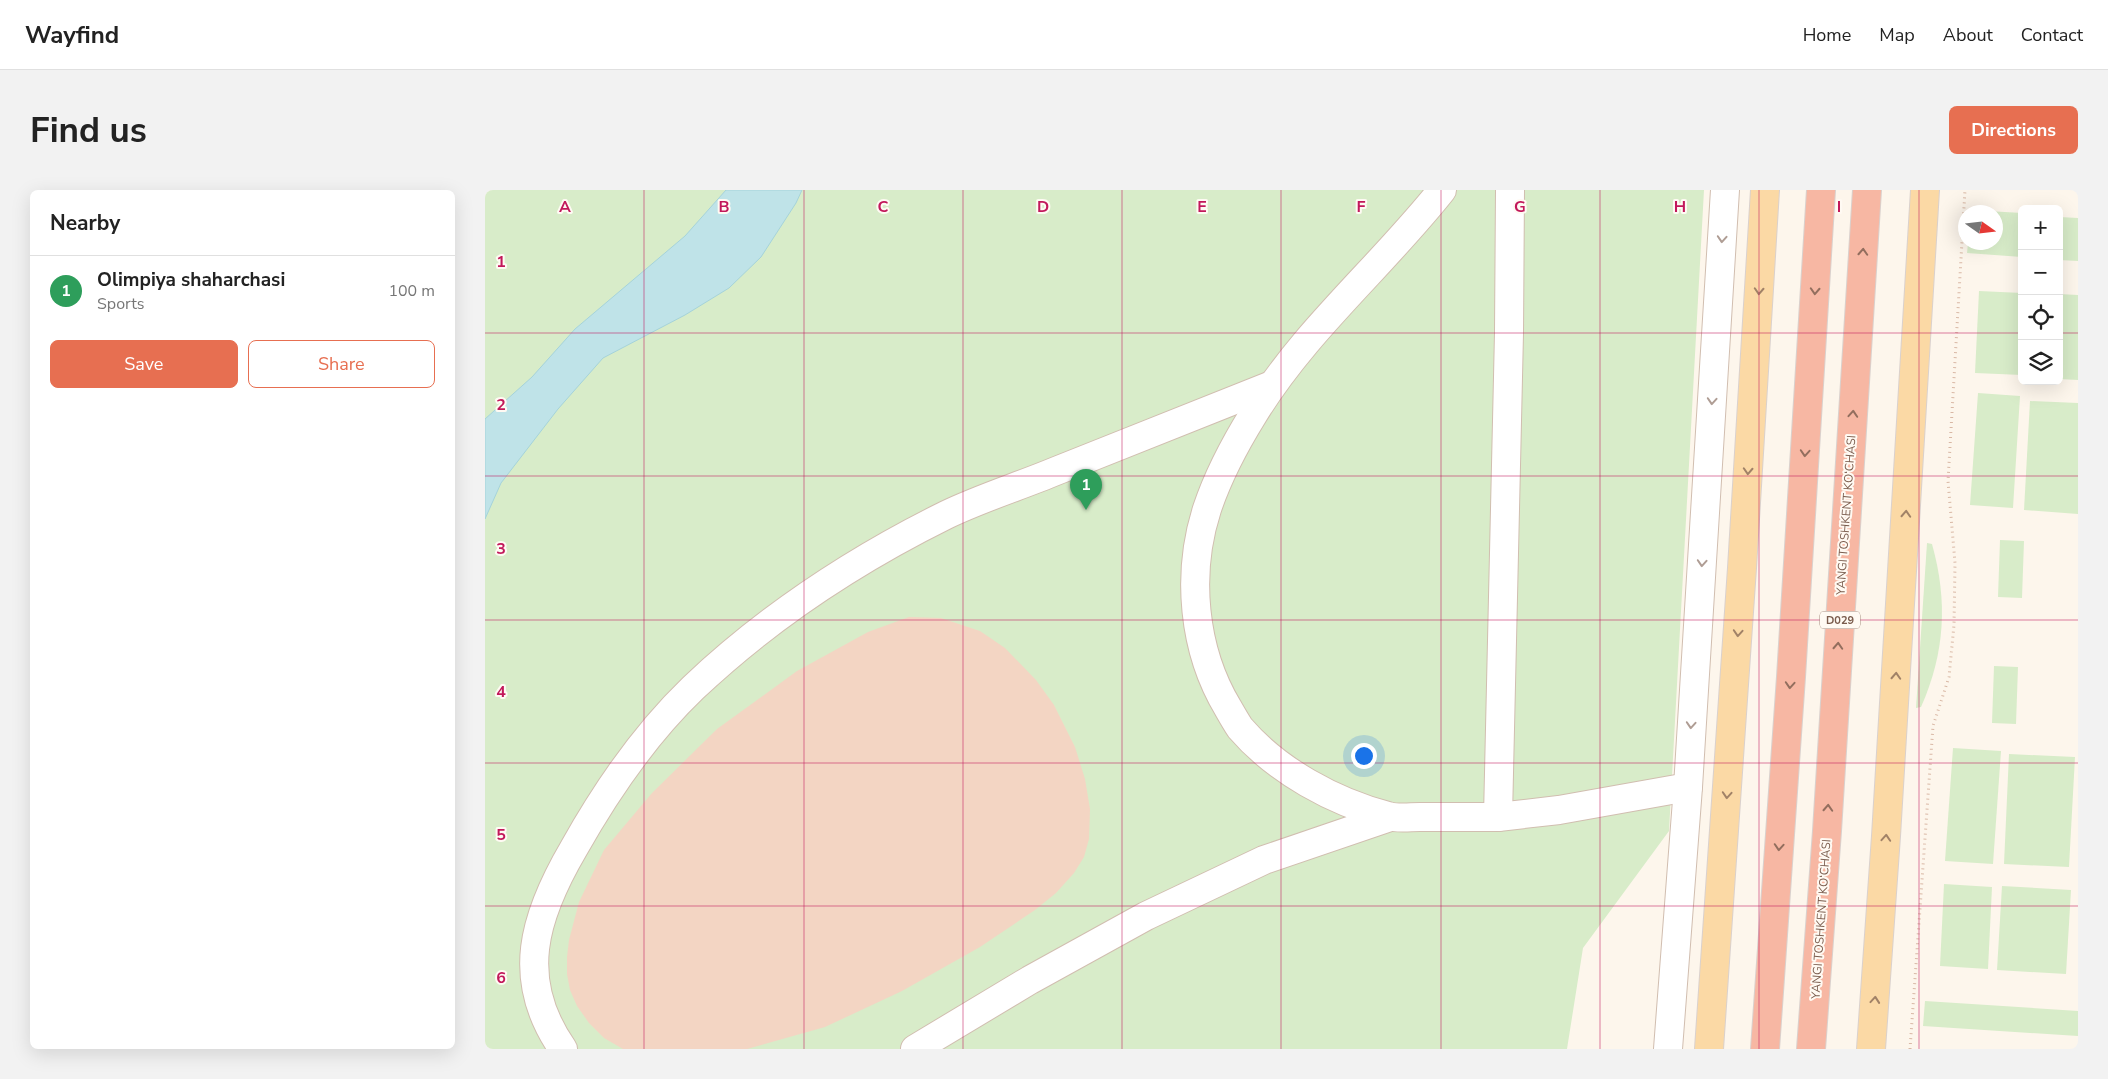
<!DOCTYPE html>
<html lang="en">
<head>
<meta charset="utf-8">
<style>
	:root { --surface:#fff; --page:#f2f2f2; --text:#222; --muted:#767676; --line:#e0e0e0; --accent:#e76f51 }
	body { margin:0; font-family:"Nunito Sans",sans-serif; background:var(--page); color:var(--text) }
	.controls { position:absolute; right:15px; top:15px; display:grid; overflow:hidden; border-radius:8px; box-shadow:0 5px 20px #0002 }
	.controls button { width:45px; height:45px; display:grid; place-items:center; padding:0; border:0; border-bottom:1px solid var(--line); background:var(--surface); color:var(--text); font:25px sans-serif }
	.compass { position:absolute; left:1473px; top:15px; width:45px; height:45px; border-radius:50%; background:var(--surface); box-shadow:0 5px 20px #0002; rotate:104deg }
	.you { position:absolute; left:878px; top:565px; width:18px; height:18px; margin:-12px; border:4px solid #fff; border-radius:50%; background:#1a73e8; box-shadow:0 0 0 8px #1a73e833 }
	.badge { display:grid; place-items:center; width:32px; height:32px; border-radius:50%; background:var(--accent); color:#fff; font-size:16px; font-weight:700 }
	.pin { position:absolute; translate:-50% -41px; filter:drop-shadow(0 1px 2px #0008) }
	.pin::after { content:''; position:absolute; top:26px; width:18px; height:15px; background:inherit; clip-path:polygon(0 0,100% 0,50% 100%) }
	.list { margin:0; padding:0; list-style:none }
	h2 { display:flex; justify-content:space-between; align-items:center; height:65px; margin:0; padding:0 20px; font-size:21px }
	h2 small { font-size:16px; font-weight:400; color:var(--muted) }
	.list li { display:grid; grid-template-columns:32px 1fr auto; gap:15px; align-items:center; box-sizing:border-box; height:70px; padding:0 20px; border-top:1px solid var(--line) }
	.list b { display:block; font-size:19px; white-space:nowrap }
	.list p { margin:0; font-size:16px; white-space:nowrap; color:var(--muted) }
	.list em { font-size:16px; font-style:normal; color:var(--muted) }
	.actions { display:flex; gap:10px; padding:15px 20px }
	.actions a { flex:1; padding:11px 0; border:1px solid var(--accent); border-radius:8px; text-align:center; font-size:18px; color:var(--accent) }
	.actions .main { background:var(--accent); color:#fff }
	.icon { flex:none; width:28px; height:28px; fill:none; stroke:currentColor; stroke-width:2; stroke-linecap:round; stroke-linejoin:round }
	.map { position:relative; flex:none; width:1593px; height:859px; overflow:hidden; border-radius:8px }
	header { display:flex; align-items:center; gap:30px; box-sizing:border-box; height:70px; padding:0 25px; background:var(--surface); border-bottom:1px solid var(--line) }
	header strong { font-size:24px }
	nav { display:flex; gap:28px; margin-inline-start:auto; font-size:18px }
	.intro { display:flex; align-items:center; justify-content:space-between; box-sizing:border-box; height:120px; padding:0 30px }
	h1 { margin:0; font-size:35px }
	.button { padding:12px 22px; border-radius:8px; background:var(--accent); color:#fff; font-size:18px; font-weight:700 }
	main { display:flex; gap:30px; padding:0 30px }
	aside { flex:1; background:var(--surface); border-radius:8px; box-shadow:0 5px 20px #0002 }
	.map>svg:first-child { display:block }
	.green { fill:#d8ecc9 }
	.water { fill:#bfe3e8; stroke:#a5d3da }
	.building { fill:#f3d5c3 }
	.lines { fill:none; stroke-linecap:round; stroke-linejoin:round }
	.minor-casing { stroke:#d1beb0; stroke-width:30 }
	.major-casing { stroke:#dad1cd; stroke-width:30 }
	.highway-casing { stroke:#dad1cd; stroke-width:30 }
	.path { stroke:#d9b8a5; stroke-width:3; stroke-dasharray:1 4; stroke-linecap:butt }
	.minor { stroke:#fff; stroke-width:28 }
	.major { stroke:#fbd9a5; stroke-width:28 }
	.highway { stroke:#f7b7a3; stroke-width:28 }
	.oneway { stroke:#af9d94 }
	.oneway2 { stroke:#936e5e }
	.oneway3 { stroke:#a18267 }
	.grid { fill:none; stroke:#c2185b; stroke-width:1; stroke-opacity:0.55 }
	.labels { text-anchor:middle; stroke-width:4; stroke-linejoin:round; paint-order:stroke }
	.shield { fill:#fffaf3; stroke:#a28b7f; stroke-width:1 }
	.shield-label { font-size:11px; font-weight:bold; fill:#7a5c4d }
	.street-label { font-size:12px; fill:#7a5c4d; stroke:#fffaf3 }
	.grid-label { font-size:16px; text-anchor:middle; font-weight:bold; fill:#c2185b; stroke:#fffaf3; stroke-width:4; stroke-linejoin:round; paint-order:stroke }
</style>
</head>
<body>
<header>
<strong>Wayfind</strong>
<nav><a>Home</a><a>Map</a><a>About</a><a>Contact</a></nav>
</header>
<div class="intro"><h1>Find us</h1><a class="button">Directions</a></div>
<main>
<aside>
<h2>Nearby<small></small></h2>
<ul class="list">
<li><span class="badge" style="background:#2e9e5b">1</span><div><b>Olimpiya shaharchasi</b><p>Sports</p></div><em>100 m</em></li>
</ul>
<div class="actions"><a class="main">Save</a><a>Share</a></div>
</aside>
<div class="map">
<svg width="1593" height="859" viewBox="0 0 1593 859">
	<rect width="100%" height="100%" fill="#fdf6ec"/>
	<g class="green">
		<path d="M0,0H1219L1184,641L1098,758L1082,859H0Z"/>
		<path d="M1485,20L1537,23V67L1482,63L1483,53L1510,52V22H1485Z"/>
		<path d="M1574,27L1593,28V71L1574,70Z"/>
		<path d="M1494,101L1537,103V185L1490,183Z"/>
		<path d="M1574,104L1593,105V190L1574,189Z"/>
		<path d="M1493,203L1535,206L1528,318L1485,315Z"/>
		<path d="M1545,211L1593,213V324L1539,320Z"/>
		<path d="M1515,350L1539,351L1537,408L1513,407Z"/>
		<path d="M1442,353L1447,354C1463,411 1460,463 1436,517L1431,518Z"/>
		<path d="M1509,476L1533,477L1531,534L1507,533Z"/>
		<path d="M1468,558L1516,561L1508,674L1460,671Z"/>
		<path d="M1524,564L1590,567L1584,677L1519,674Z"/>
		<path d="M1459,694L1507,697L1503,779L1455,776Z"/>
		<path d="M1517,696L1586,700L1581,784L1512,780Z"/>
		<path d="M1440,811L1593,821V846L1438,836Z"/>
	</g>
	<path class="water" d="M241,0H317L311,13L276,67L244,98L200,125L118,168L73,219L16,293L0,329V229L47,187L90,139L200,46Z"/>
	<path class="building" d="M424,427L456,428L495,441L520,458L551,490L569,515L590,557L600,589L605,619L604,649L599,667L589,683L571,703L550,720L495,757L417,801L340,837L262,859H138L119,848L104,833L92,816L85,800L82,784V767L84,750L94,712L119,660L167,603L232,539L312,481L383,442Z"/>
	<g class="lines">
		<defs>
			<g id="minor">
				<path d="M957,0C896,77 819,141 768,225C750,254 733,286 722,319C701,384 708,460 743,518C747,525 751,532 755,538C792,581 849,612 903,626C913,629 925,627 935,627C961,627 987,627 1013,627L1024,143L1025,0"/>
				<path d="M1013,627L1074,620L1203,597"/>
				<path d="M78,859C29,789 49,726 89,658C121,601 160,544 208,498C282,428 370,370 461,325C496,308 535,296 571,281C643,253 715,224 787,195"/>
				<path d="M430,859L545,790L661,726L779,670L905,627"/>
				<path d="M1183,859L1203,597L1240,0"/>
			</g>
			<g id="major">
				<path d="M1224,859L1257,378L1280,0"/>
				<path d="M1386,859L1401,646L1440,0"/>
			</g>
			<g id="highway">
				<path d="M1280,859L1306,487L1336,0"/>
				<path d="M1326,859L1342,641L1382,0"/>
			</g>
		</defs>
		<use href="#minor" class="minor-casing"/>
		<use href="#major" class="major-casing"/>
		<use href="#highway" class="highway-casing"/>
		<path class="path" d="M1425,859L1448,536L1464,487L1469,435L1470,373L1463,291L1480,0"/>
		<use href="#minor" class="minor"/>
		<use href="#major" class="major"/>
		<use href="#highway" class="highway"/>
	</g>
	<defs><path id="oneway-chevron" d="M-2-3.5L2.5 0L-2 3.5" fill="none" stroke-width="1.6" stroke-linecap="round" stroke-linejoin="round" transform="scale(1.25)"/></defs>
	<g class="oneway">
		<use href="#oneway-chevron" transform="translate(1237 49) rotate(94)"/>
		<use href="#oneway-chevron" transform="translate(1227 211) rotate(94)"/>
		<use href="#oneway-chevron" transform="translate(1217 373) rotate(94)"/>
		<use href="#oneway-chevron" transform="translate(1206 535) rotate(94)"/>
	</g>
	<g class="oneway2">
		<use href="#oneway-chevron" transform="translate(1378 62) rotate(-87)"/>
		<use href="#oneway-chevron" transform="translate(1330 101) rotate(93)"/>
		<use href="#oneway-chevron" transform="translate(1368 224) rotate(-86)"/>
		<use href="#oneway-chevron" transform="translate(1320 263) rotate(94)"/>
		<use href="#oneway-chevron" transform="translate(1353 456) rotate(-87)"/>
		<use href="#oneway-chevron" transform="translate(1305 495) rotate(94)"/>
		<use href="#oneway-chevron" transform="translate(1343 618) rotate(-87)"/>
		<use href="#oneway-chevron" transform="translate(1294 657) rotate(94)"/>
	</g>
	<g class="oneway3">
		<use href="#oneway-chevron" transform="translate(1274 101) rotate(93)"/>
		<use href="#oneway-chevron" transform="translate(1263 281) rotate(93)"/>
		<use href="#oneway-chevron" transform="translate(1421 324) rotate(-87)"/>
		<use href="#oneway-chevron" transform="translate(1253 443) rotate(94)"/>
		<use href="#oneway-chevron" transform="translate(1411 486) rotate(-87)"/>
		<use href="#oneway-chevron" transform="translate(1242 605) rotate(94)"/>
		<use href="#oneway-chevron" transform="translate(1401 648) rotate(-86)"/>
		<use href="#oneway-chevron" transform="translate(1390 810) rotate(-85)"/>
	</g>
	<path class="grid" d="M159,0V859M319,0V859M478,0V859M637,0V859M796,0V859M956,0V859M1115,0V859M1274,0V859M1434,0V859M0,143H1537M1574,143H1593M0,286H1593M0,430H1593M0,573H1593M0,716H1593"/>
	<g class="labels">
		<rect class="shield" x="1335" y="421.5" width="40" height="17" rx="4"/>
		<g class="shield-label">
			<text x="1355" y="434">D029</text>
		</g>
		<g class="street-label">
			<text transform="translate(1361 325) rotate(-86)" y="4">YANGI TOSHKENT KO‘CHASI</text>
			<text transform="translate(1336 729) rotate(-86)" y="4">YANGI TOSHKENT KO‘CHASI</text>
		</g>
	</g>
	<g class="grid-label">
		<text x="80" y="22">A</text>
		<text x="239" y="22">B</text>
		<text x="398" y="22">C</text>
		<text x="558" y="22">D</text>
		<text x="717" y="22">E</text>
		<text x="876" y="22">F</text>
		<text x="1035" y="22">G</text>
		<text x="1195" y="22">H</text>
		<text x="1354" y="22">I</text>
		<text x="16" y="77">1</text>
		<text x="16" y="220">2</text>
		<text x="16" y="364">3</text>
		<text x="16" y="507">4</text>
		<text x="16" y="650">5</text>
		<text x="16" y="793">6</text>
	</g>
</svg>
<div class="controls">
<button>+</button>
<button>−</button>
<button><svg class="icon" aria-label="locate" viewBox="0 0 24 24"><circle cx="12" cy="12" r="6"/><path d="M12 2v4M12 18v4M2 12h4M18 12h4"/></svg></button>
<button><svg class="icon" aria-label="layers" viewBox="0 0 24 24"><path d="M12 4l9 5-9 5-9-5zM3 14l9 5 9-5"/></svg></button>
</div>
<svg class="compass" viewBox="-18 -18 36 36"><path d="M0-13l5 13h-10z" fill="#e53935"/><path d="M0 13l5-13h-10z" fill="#767676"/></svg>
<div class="you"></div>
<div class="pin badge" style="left:601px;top:320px;background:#2e9e5b">1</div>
</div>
</main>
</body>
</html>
